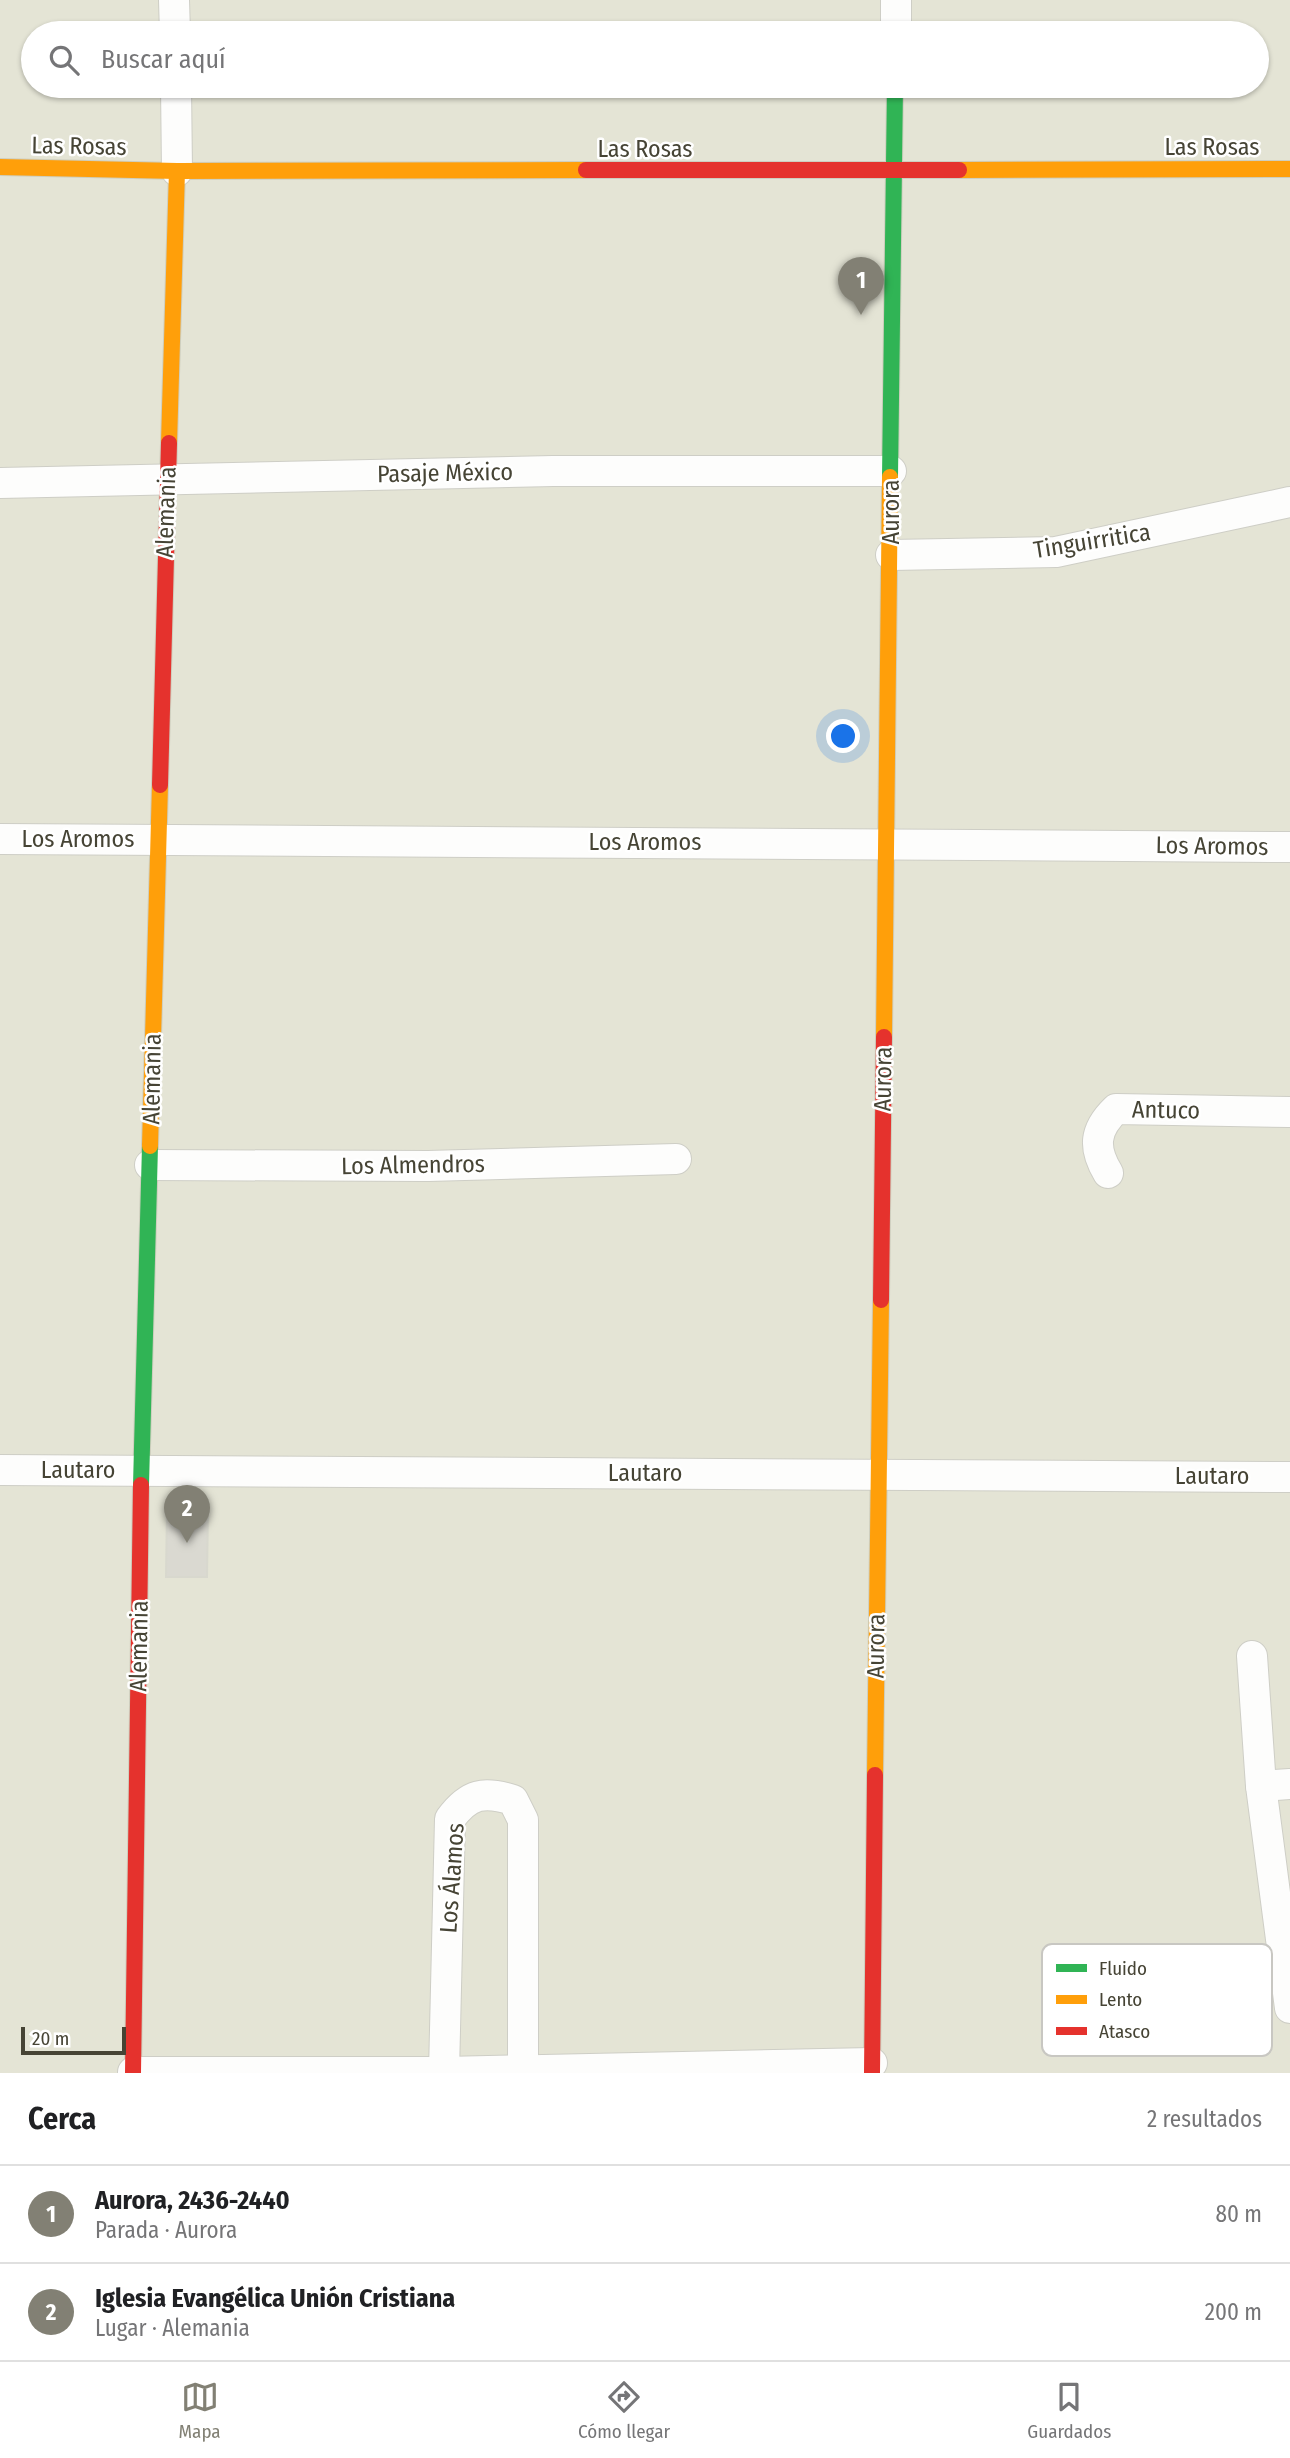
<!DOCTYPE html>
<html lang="es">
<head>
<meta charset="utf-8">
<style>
	:root { --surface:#fff; --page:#f6f6f6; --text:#202124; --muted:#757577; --line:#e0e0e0; --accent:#828074 }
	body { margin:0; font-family:"Fira Sans Condensed",sans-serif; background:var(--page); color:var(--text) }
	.scale { position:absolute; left:21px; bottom:18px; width:105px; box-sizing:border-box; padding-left:7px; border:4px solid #464435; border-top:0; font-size:19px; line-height:24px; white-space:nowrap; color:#464435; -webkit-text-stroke:5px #fff; paint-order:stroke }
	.you { position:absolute; left:844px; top:737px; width:24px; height:24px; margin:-18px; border:5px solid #fff; border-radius:50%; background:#1a73e8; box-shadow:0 0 0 10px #1a73e833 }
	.badge { display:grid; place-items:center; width:46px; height:46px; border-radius:50%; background:var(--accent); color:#fff; font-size:23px; font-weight:700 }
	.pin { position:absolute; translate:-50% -58px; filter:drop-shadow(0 2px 4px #0008) }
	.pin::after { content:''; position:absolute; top:37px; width:24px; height:21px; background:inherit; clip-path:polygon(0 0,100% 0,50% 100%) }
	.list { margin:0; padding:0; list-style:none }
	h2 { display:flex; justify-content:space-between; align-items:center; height:91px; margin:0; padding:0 28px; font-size:30px }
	h2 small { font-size:23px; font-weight:400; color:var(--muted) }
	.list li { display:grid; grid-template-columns:46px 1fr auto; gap:21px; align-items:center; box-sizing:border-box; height:98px; padding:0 28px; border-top:2px solid var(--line) }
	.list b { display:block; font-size:26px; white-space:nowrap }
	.list p { margin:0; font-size:23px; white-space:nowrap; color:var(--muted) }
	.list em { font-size:23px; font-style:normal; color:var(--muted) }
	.icon { flex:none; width:38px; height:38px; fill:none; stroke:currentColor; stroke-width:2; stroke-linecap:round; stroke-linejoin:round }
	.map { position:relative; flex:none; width:1290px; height:2073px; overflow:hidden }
	.search { position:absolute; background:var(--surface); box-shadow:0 2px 5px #0004; left:21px; right:21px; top:21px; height:77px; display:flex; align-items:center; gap:18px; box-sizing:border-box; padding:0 24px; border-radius:38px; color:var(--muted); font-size:26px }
	.sheet { height:287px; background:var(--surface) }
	nav { display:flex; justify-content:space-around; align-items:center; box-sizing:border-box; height:98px; border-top:2px solid var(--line); background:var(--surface); font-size:19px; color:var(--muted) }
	nav a { display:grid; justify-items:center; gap:4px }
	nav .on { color:var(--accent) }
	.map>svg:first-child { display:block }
	.residential { fill:#e4e4d5; fill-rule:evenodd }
	.building { fill:#dad9d1; stroke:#d8d8ce; stroke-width:2 }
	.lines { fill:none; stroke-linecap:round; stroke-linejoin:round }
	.street-casing { stroke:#cecec6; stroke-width:32 }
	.fast-casing { stroke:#cecebe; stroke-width:18 }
	.slow-casing { stroke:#cecebe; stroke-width:18 }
	.jam-casing { stroke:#cecebe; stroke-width:18 }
	.street { stroke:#fdfdfc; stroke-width:30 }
	.fast { stroke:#30b455; stroke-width:16 }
	.slow { stroke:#ff9f0a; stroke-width:16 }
	.jam { stroke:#e5322d; stroke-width:16 }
	.labels { text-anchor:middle; stroke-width:5; stroke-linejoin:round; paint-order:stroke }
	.street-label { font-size:24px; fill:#464435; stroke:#fff }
	.key { fill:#fff; stroke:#c8c7c2; stroke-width:2 }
	.key-label { font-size:19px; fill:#464435 }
</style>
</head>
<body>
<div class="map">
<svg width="1290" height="2073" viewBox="0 0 1290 2073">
	<rect width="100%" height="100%" fill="#f0f0e8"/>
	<path class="residential" d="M0,0H1290V2073H0ZM33,33H1257V86H33Z"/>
	<path class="building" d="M167,1508L208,1509L207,1577H166Z"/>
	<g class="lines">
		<defs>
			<g id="street">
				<path d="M174,0L175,33"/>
				<path d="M896,33V0"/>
				<path d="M176,86L177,171"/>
				<path d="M0,483L553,471H891"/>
				<path d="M891,555L1056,552L1290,502"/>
				<path d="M0,839L1290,847"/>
				<path d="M150,1165L428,1166L676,1159"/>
				<path d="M1108,1173C1093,1148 1094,1130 1116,1109L1290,1112"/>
				<path d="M0,1470L1290,1477"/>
				<path d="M1252,1656L1261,1786L1290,2008"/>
				<path d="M1261,1786L1290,1784"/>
				<path d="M133,2072H444L872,2063"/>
				<path d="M444,2072L450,1819C469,1793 484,1791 513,1800L523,1820V2071"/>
			</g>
			<g id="fast">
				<path d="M890,477L895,86"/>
				<path d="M141,1485L150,1146"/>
			</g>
			<g id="slow">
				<path d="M0,167L177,171L586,170"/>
				<path d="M959,170L1290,169"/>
				<path d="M169,443L177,171"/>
				<path d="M884,1037L890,477"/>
				<path d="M150,1146L160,785"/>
				<path d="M875,1775L881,1300"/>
			</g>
			<g id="jam">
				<path d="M586,170H959"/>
				<path d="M160,785L169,443"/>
				<path d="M881,1300L884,1037"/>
				<path d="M133,2073L141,1485"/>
				<path d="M872,2073L875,1775"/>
			</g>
		</defs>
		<use href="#street" class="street-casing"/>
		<use href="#fast" class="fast-casing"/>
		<use href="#slow" class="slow-casing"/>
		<use href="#jam" class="jam-casing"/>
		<use href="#street" class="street"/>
		<use href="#fast" class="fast"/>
		<use href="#slow" class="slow"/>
		<use href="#jam" class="jam"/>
	</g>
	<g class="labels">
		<g class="street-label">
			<text transform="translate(79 146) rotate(1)" y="8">Las Rosas</text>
			<text x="1212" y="155">Las Rosas</text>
			<text x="645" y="157">Las Rosas</text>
			<text transform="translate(445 473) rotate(-1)" y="8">Pasaje México</text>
			<text transform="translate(166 512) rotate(-88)" y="8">Alemania</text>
			<text transform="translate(891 512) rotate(-90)" y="8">Aurora</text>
			<text transform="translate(1092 541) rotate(-9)" y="8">Tinguirritica</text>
			<text x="78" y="847">Los Aromos</text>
			<text x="645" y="850">Los Aromos</text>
			<text transform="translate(1212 846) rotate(1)" y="8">Los Aromos</text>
			<text transform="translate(152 1079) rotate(-89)" y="8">Alemania</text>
			<text transform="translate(883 1079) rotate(-89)" y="8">Aurora</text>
			<text transform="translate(1166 1110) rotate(1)" y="8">Antuco</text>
			<text transform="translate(413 1165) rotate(-1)" y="8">Los Almendros</text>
			<text x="78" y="1478">Lautaro</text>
			<text x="645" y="1481">Lautaro</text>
			<text x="1212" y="1484">Lautaro</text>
			<text transform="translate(139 1646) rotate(-89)" y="8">Alemania</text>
			<text transform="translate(876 1646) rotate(-89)" y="8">Aurora</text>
			<text transform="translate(452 1878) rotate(-86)" y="8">Los Álamos</text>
		</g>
	</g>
	<rect x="1042" y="1944" width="230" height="112" rx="10" class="key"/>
	<rect x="1056" y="1964" width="31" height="8" fill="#30b455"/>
	<rect x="1056" y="1995" width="31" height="9" fill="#ff9f0a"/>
	<rect x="1056" y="2027" width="31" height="8" fill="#e5322d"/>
	<g class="key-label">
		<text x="1099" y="1975">Fluido</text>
		<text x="1099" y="2006">Lento</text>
		<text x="1099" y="2038">Atasco</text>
	</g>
</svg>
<div class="scale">20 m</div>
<div class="you"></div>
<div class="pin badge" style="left:861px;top:315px">1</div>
<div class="pin badge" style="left:187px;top:1543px">2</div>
<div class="search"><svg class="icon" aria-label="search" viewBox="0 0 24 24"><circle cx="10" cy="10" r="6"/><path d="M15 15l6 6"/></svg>Buscar aquí</div>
</div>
<section class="sheet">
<h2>Cerca<small>2 resultados</small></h2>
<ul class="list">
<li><span class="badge">1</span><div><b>Aurora, 2436-2440</b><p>Parada · Aurora</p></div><em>80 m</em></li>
<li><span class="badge">2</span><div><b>Iglesia Evangélica Unión Cristiana</b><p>Lugar · Alemania</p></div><em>200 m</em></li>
</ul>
</section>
<nav>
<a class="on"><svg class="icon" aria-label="map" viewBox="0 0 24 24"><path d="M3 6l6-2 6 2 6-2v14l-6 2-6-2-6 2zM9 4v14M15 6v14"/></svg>Mapa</a>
<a><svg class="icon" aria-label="directions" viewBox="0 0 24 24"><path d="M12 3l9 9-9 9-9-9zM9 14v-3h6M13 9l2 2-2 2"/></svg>Cómo llegar</a>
<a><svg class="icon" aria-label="saved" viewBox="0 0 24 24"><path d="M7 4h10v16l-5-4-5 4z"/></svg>Guardados</a>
</nav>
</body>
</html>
